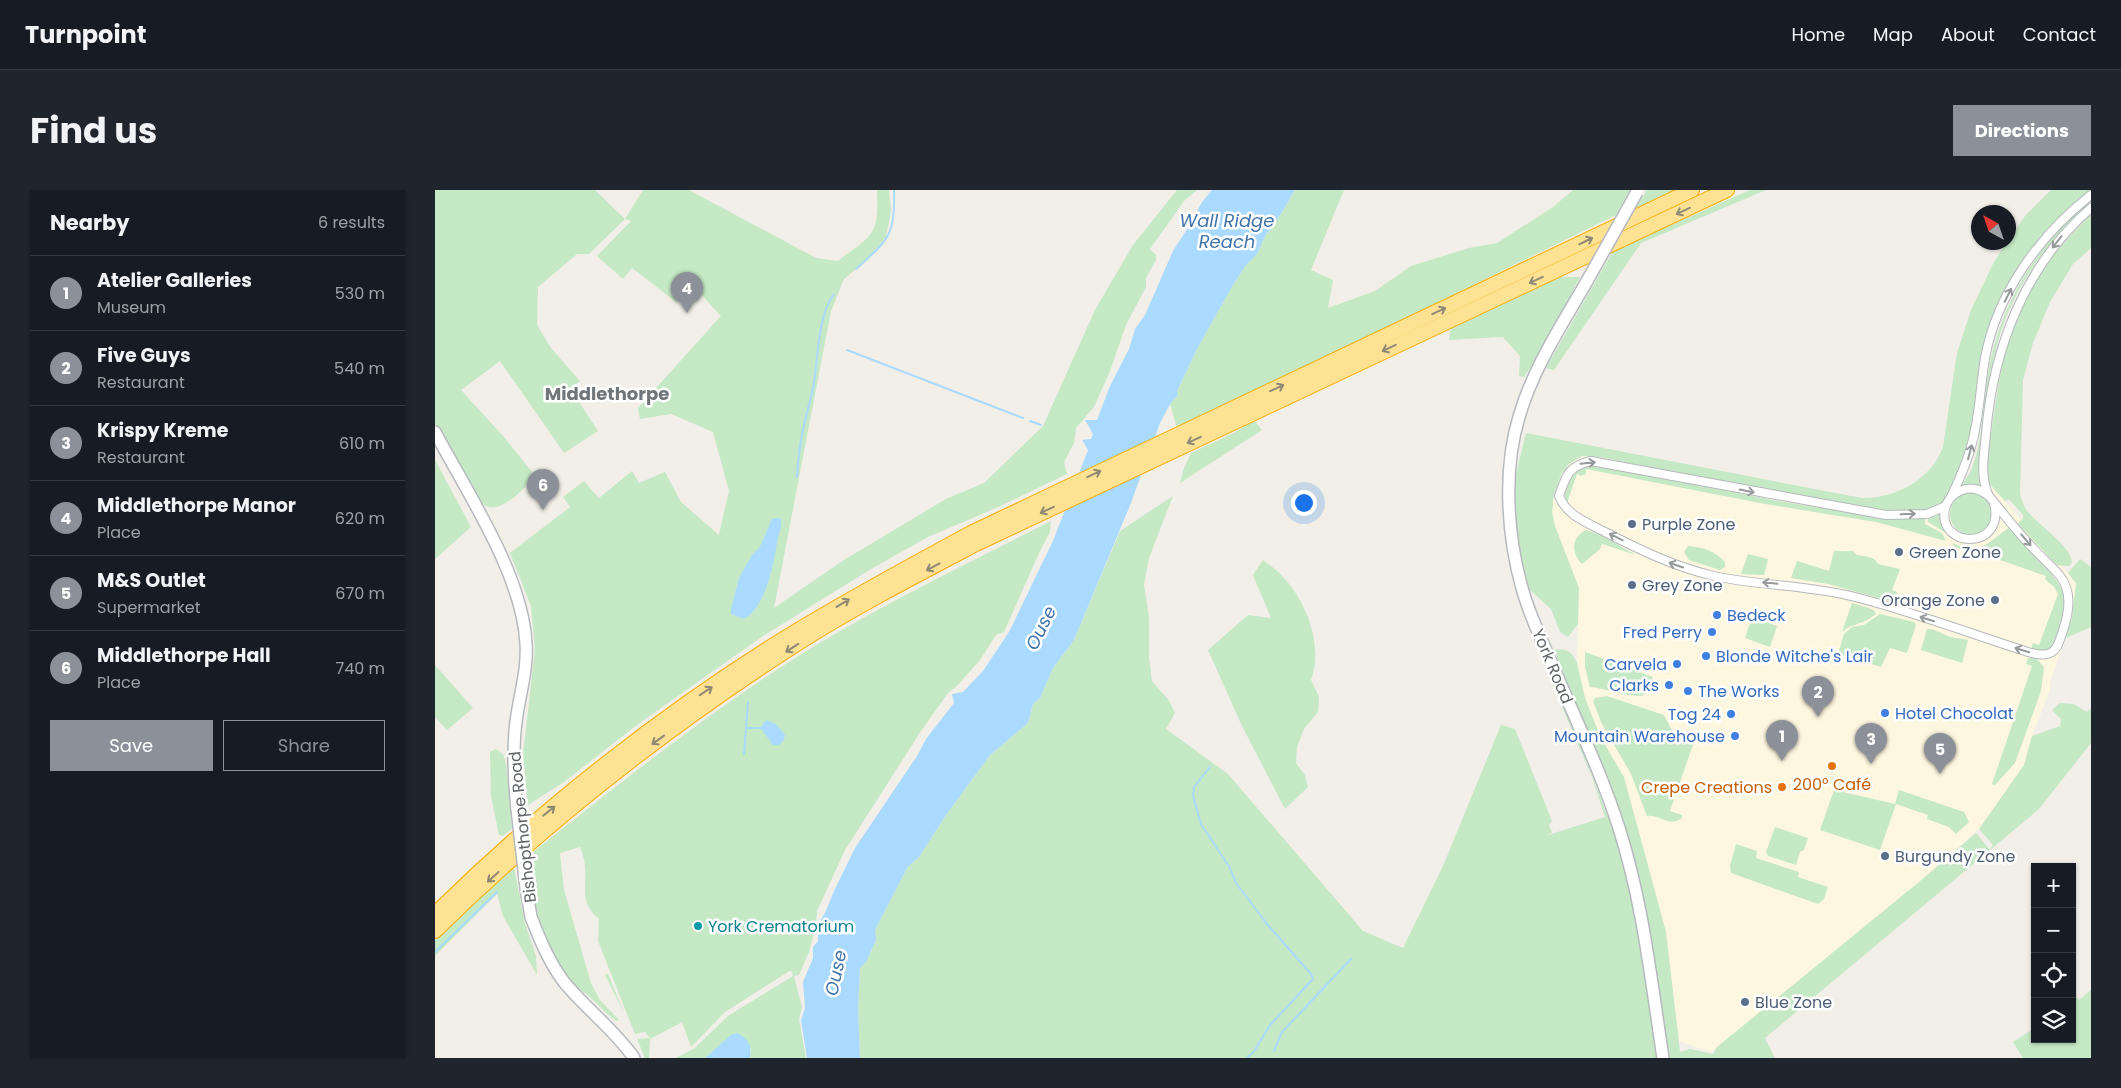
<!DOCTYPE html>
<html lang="en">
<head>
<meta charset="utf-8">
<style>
	:root { --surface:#171b24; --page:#20242c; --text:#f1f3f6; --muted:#9ea1a6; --line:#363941; --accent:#8c9099 }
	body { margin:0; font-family:Poppins,sans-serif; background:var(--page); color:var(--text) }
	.controls { position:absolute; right:15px; bottom:15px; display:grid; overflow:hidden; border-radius:0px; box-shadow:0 1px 4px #0004 }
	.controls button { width:45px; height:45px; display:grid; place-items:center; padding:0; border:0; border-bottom:1px solid var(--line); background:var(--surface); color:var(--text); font:25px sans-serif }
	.compass { position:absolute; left:1536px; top:15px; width:45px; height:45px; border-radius:50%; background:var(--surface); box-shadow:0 1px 4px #0004; rotate:320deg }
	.you { position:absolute; left:868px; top:312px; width:18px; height:18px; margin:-12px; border:4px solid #fff; border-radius:50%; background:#1a73e8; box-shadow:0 0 0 8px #1a73e833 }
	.badge { display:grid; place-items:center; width:32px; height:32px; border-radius:50%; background:var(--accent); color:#fff; font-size:16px; font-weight:700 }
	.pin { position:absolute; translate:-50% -41px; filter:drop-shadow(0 1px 2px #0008) }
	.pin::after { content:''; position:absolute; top:26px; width:18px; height:15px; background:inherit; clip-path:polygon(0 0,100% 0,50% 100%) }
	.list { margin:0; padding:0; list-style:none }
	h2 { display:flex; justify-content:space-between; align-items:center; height:65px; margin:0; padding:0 20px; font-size:21px }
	h2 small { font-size:16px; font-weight:400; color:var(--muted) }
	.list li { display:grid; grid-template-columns:32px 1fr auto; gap:15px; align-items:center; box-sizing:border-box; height:75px; padding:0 20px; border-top:1px solid var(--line) }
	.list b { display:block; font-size:19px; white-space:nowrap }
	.list p { margin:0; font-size:16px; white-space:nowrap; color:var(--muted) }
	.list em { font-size:16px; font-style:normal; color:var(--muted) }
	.actions { display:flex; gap:10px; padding:15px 20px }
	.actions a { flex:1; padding:11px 0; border:1px solid var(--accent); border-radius:0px; text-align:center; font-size:18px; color:var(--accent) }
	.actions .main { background:var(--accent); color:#fff }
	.icon { flex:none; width:28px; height:28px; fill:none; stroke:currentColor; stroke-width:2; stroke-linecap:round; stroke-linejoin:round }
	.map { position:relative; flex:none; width:1656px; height:868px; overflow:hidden; border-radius:0px }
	header { display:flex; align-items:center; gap:30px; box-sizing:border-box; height:70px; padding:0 25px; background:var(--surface); border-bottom:1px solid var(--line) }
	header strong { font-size:24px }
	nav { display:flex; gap:28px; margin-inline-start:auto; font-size:18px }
	.intro { display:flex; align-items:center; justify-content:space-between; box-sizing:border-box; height:120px; padding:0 30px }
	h1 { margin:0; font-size:35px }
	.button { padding:12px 22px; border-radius:0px; background:var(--accent); color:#fff; font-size:18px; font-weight:700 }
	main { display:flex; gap:30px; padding:0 30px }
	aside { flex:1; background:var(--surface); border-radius:0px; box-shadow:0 1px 4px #0004 }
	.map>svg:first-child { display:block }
	.commercial { fill:#fef7e0 }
	.green { fill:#c5e8c5 }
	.water { fill:#aadaff }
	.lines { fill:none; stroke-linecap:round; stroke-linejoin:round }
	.stream { stroke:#aadaff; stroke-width:2 }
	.street-casing { stroke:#b5b8bc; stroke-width:10 }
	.secondary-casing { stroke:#b6babf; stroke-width:14 }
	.highway-casing { stroke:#f9ab00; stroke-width:16 }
	.street { stroke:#fff; stroke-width:8 }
	.secondary { stroke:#fff; stroke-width:11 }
	.highway { stroke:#fde293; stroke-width:14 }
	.secondary-bridge-casing { stroke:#b6babf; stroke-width:14; stroke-linecap:butt }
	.secondary-bridge { stroke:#fff; stroke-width:11 }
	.oneway { stroke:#8e8975 }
	.oneway2 { stroke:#979a9d }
	.service-dot { fill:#5c6f8a; stroke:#fff; stroke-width:2 }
	.shop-dot { fill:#3f7fe0; stroke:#fff; stroke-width:2 }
	.food-dot { fill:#e8710a; stroke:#fff; stroke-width:2 }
	.culture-dot { fill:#0f9aa8; stroke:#fff; stroke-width:2 }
	.labels { text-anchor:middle; stroke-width:5; stroke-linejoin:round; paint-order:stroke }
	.service-label { font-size:16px; fill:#4e5e75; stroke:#fff; text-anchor:start }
	.shop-label { font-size:16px; fill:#366cbe; stroke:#fff; text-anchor:end }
	.street-label { font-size:16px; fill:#5f6368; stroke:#fff }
	.food-label { font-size:16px; fill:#c56008; stroke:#fff }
	.culture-label { font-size:16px; fill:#0d838f; stroke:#fff; text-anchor:start }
	.water-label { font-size:18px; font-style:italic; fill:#4174aa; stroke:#fff }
	.neighbourhood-label { font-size:18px; font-weight:bold; fill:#70757a; stroke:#fff }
</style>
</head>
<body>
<header>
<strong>Turnpoint</strong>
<nav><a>Home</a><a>Map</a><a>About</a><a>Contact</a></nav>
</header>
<div class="intro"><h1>Find us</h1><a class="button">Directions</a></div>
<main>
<aside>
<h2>Nearby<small>6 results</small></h2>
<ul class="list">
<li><span class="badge">1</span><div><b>Atelier Galleries</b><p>Museum</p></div><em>530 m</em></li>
<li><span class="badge">2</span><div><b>Five Guys</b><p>Restaurant</p></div><em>540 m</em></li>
<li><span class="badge">3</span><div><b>Krispy Kreme</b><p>Restaurant</p></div><em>610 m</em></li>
<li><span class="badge">4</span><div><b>Middlethorpe Manor</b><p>Place</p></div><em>620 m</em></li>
<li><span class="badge">5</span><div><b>M&amp;S Outlet</b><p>Supermarket</p></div><em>670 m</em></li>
<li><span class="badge">6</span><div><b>Middlethorpe Hall</b><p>Place</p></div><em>740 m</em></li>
</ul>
<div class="actions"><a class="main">Save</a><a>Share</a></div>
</aside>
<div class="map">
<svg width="1656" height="868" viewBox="0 0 1656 868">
	<rect width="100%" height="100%" fill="#f1efe8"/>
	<path class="commercial" d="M1147,266L1164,267L1313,297L1452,320H1482L1491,313L1555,294L1641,393L1637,429L1615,492V500L1597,546L1589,575L1544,639L1484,692L1276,862L1244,851L1231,742L1165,546L1150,508L1142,473L1144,398L1120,336L1117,322L1119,304L1126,285L1134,274Z"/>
	<g class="green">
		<path d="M0,0H160L190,29L208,0H254L381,68L403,71C438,44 444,47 442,0H454L456,21L451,47L432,70L409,89L396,121L339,418L409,370L511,309L549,293L608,236L660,120L698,55L742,0H762L749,11L715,59L721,65V70L711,88V97L691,135L675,181L659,217L641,238L639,253L629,272L632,284L561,318L493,347L436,379L328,446L202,535L129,592L93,615L88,565L100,459L96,416L75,363L135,317L128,307L149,291L164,308L197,281L204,293L230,282L246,312L284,345L294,301L278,242L236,224L205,229L203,218L286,126L263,101L256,109L249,104L241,112L197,78L188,89L162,66L196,31L190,29L154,64H142L103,97L102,135L116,158L145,191L135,198L163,241L129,263L65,171L26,200L69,247L101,287C85,301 60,333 42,308L0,233Z"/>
		<path d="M860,0H909L876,80L898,90L893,118L940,101L976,76L1034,58L1062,53L1118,17L1138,0H1195L1181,25C1034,96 890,170 742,238L735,214L743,205L742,201L763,157L799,93L811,75L822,64L831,44L838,37Z"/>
		<path d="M1212,0H1240L1199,20Z"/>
		<path d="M1315,0H1331L1206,53L1119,180L1111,178L1178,61Z"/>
		<path d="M1616,0H1656L1628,23L1601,53L1575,93L1543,188L1534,256L1528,274L1508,312L1504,316L1494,320H1452L1313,297L1165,267L1147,266L1134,274L1126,285L1119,304L1117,322L1120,336L1144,398L1143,434L1133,447L1125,442L1116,419L1094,399L1089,383L1084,359L1080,317L1081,284L1091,243L1426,308C1460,309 1496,290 1508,257L1522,163L1536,120L1558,74L1571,53L1574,52V49L1590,26Z"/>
		<path d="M1656,11V14C1613,50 1578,97 1563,151C1556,177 1553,204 1550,230C1547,251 1541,274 1545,295H1527C1530,289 1535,284 1537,278C1548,249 1548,215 1553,184C1564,115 1602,54 1656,11Z"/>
		<path d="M1656,25V58L1638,74L1615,112L1598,153L1588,190L1585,303C1586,308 1588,313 1590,318C1601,334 1635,354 1637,372L1634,376L1622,375L1584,335L1583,333L1588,329V325L1574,309L1570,311C1564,304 1554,296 1552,286C1551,273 1554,257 1556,245C1562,203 1570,141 1591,105C1609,74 1631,49 1656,25Z"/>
		<path d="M1126,87H1145L1110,155L1089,187L1084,186L1085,166L1068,147L1014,150L1016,136Z"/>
		<path d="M819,230L827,240L745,293L749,278L756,263L801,242Z"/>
		<path d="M0,270L36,337L0,369Z"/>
		<path d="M1151,275H1160L1349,312L1454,329H1490V334L1507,343L1511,351L1441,332L1330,314L1151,279V284L1146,286L1142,284L1133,310L1134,319C1124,302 1134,283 1151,275Z"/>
		<circle cx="1536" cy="324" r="21"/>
		<path d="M738,306L714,368L709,395L714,427V467L717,491L733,509L740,523L731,539L793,584L928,741L968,758L1008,676L1066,535L1080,539L1117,631L1114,635L1117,643L1110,646L1170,627L1157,587L1113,484L1119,481L1115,485L1116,489L1147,559L1173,627L1176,626L1191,674L1207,754L1224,868H425L423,819L425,778L431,772L441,750L440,740L472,678L484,667L511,625L555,565L593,533L598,514L605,508L618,478L639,450L685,341Z"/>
		<path d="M1505,324L1506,334L1511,343L1493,332V328Z"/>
		<path d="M616,331L615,342L604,363L569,442L561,445L545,470L522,496L513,503L486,541L410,660L382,721L381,735L374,762L364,785L359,786L367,817L364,829L371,868H315L316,859L302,843L296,845L270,868H241L260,858L293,826L358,786L356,780L290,822L256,857L247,832L215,849L214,868H210L202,849L215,848L210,842L200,844L163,751L164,729C144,712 152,699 150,677C150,670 147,663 145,657L125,663L129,700L156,793L165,810L184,830L181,831C173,825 166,817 158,810C147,800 134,792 124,780C107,756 89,691 97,663C194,586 290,508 398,445C469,404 543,368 616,331Z"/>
		<path d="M1575,337C1584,347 1592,357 1601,367C1631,399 1637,406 1620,449C1616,462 1607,463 1596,460L1598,453L1604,455L1623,404L1619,397L1610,389L1611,386L1542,362L1541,365L1518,356V353C1545,368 1555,350 1575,337Z"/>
		<path d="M1151,340L1164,344L1201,365L1167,354L1165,359L1147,374C1136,363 1136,347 1151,340Z"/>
		<path d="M1253,356C1267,357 1280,361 1290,372V377L1285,380L1254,370L1249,362Z"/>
		<path d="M1399,361H1418L1422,365C1431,367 1438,365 1443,374L1465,379L1457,400L1462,402V407L1467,409L1466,414L1393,394L1356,388L1362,371L1394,381Z"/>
		<path d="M1313,364L1333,369L1329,385L1306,384Z"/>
		<path d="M1645,369L1656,377V437L1631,448L1637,428L1641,393L1633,383Z"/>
		<path d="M828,370C834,375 841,379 846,385C871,409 889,457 876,490L884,507L883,522L869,539L862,557L861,573L870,585L873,597L850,619L807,536L773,460L813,425L836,428L818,385Z"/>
		<path d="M1417,413L1437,419L1441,423C1432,434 1417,433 1407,442Z"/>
		<path d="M1445,424L1479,432L1481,435L1472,463L1455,458L1446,477L1403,464L1409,444L1417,437L1429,435Z"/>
		<path d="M1317,427L1342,436L1335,457L1310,448Z"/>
		<path d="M1492,439C1500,438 1508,445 1516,447C1521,449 1527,448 1533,450L1527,473L1486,460Z"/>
		<path d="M1119,459L1131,460L1137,464L1142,473L1150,508L1165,546L1189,587L1231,742L1245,862L1255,859L1278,864L1282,857L1484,692L1541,643L1555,660L1558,655L1544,639L1589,575L1597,546L1625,536L1626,529L1617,520L1625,513L1639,514L1652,522L1656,518V553L1604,619L1330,848L1340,868H1234L1211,722L1196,661Z"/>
		<path d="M1150,462L1218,487L1214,497L1209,505C1199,509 1169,498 1155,497L1150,477Z"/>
		<path d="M1593,468H1601L1609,477L1606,501L1580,573L1560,595L1557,594L1597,476L1591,474Z"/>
		<path d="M0,475L38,518L12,540L0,527Z"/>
		<path d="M1172,506L1229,525L1238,542L1259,552L1235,621L1247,625V628C1234,638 1225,624 1212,626L1196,584L1166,532L1158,511L1160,508Z"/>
		<path d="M61,559L68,564L71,573L77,639L67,646L64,645L56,606L55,562Z"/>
		<path d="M1399,600L1460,614L1464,600L1529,622L1534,632L1521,644L1514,637L1492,629L1493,625L1461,614L1445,660L1385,640Z"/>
		<path d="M1340,637L1373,648L1369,660L1365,662L1361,675L1333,666L1331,662Z"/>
		<path d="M1301,654L1322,661L1321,668L1364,682L1363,687L1393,697L1389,709L1383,714L1296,683L1295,676Z"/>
		<path d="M79,677L90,734L101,766L102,785L68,726L62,704L0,766V748Z"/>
		<path d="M173,784L189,823L170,785Z"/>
		<path d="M1656,800V868H1588L1578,852L1600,838V849H1637V806L1639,804L1644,810Z"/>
	</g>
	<g class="water">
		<path d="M777,0H860L838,37L831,44L822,64L811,75L799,93L763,157L742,201L743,205L735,214L725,233L696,313L639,450L618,478L605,508L598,514L593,533L555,565L511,625L484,667L472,678L440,740L441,750L431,772L425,778L423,819L425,868H372L366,830L370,818L368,792L378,768V757L383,751V734L390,723L399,701L420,658L482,566L491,549L519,513L517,504L528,502L548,481L574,442L618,351L653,260L647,250L656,249L658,244L650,230H662L675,196L694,159L700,139L710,125L738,61L756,33L767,12Z"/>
		<path d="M340,328H345C348,335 345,340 343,347C339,371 332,416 309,429L296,424V419L304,388L317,365L325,357L337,329Z"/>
		<path d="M331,530L341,534L350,545L348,551L344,555H338L326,538Z"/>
		<path d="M302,843C313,849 317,855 315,868H270L296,845Z"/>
	</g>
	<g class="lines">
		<g class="stream">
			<path d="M421,79C454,49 460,46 459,0"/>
			<path d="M412,160L588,228"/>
			<path d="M595,231L606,235"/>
			<path d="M362,287C363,273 364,259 367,245C370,227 376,210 379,193C383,167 383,124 399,104"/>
			<path d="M311,538H326"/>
			<path d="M309,564L313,512"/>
			<path d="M775,577L759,597L758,606L766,634L795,678L801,693L832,734L876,784L878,789L835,835L820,860L812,868"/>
			<path d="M0,762L62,702"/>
			<path d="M839,861L847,842L916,769"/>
		</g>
		<defs>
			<g id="street">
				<path d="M1553,304C1545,285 1549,265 1551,244C1558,158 1590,75 1656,18"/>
				<path d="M1517,305C1527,284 1536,263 1540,240C1545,216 1546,192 1550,168C1562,103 1605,45 1656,5"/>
				<path d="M1511,316L1492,324L1451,325L1156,271C1133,276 1131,286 1124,306C1132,326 1153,333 1170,342C1205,360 1240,377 1279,386C1325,396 1374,395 1420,407C1479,422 1536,444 1593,462C1607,466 1619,467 1624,452C1632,431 1640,405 1625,386C1617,376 1607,368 1598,358C1582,342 1568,323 1554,306C1545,299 1535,296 1525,301C1517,304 1512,311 1510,319C1502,359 1571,361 1559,313"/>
			</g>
			<g id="secondary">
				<path d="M1152,91C1127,135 1098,178 1084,227C1068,279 1072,345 1087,398C1094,424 1106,449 1117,474C1140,528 1166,582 1184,638C1208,713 1216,790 1228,868"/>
				<path d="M0,242C33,304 87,384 91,453C93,480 84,506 81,532C77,562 79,590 82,619"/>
				<path d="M96,727C105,750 114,772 129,792C151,819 179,839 199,868"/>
			</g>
			<g id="highway">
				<path d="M0,724C103,622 231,521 355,445C414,409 475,376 536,343L1257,0"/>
				<path d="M0,741C109,634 231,538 360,455C418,418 480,386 541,354L1292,0"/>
			</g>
		</defs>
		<use href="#street" class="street-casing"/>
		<use href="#secondary" class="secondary-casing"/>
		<use href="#highway" class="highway-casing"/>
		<use href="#street" class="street"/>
		<use href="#secondary" class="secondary"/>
		<use href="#highway" class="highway"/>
		<defs>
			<g id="secondary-bridge">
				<path d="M1152,91L1202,2"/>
				<path d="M82,619L91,698L96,727"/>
			</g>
		</defs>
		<use href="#secondary-bridge" class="secondary-bridge-casing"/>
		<use href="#secondary-bridge" class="secondary-bridge"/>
	</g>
	<defs><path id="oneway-shaft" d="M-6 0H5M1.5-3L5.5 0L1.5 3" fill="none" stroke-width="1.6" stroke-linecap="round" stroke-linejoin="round" transform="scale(1.25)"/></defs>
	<g class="oneway">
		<use href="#oneway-shaft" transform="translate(1248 21) rotate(155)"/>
		<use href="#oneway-shaft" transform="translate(1151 51) rotate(-26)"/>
		<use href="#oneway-shaft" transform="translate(1101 90) rotate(155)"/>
		<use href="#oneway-shaft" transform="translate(1004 121) rotate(-25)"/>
		<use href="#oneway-shaft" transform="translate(954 158) rotate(155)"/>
		<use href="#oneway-shaft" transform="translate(842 198) rotate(-25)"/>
		<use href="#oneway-shaft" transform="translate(759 250) rotate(155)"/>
		<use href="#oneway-shaft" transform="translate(659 284) rotate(-25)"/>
		<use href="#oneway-shaft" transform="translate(612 320) rotate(155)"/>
		<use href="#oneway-shaft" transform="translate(498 377) rotate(152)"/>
		<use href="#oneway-shaft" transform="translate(408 413) rotate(-31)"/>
		<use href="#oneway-shaft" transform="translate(357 458) rotate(147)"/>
		<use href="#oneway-shaft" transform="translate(271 501) rotate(-34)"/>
		<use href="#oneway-shaft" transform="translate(223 550) rotate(144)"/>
		<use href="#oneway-shaft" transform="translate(114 621) rotate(-39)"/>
		<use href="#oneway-shaft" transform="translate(58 687) rotate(138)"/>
	</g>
	<g class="oneway2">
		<use href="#oneway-shaft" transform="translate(1622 52) rotate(128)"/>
		<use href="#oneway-shaft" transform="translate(1573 105) rotate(-63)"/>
		<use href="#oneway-shaft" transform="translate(1535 262) rotate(-75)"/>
		<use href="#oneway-shaft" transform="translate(1153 273) rotate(-6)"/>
		<use href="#oneway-shaft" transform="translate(1312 301) rotate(11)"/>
		<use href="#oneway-shaft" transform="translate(1473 324) rotate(-2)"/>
		<use href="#oneway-shaft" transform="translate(1181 347) rotate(-153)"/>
		<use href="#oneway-shaft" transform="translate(1591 350) rotate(50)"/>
		<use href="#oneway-shaft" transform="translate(1241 375) rotate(-161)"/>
		<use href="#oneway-shaft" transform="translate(1335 393) rotate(-174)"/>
		<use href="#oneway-shaft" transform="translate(1492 429) rotate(-163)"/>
		<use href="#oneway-shaft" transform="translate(1587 460) rotate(-163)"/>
	</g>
	<g class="service-dot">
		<circle cx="1197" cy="334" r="5"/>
		<circle cx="1464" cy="362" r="5"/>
		<circle cx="1197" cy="395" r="5"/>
		<circle cx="1560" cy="410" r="5"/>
		<circle cx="1450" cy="666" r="5"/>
		<circle cx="1310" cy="812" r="5"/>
	</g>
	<g class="shop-dot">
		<circle cx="1282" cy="425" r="5"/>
		<circle cx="1277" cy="442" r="5"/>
		<circle cx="1271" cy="466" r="5"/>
		<circle cx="1242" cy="474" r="5"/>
		<circle cx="1234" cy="495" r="5"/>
		<circle cx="1253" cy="501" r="5"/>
		<circle cx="1450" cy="523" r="5"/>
		<circle cx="1296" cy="524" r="5"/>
		<circle cx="1300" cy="546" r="5"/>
	</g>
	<g class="food-dot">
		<circle cx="1397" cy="576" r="5"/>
		<circle cx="1347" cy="597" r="5"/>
	</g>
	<circle class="culture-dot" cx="263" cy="736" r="5"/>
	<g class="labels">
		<g class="service-label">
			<text x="1207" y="340">Purple Zone</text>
			<text x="1474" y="368">Green Zone</text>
			<text x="1207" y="401">Grey Zone</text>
			<text x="1550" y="416" text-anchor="end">Orange Zone</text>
			<text x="1460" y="672">Burgundy Zone</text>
			<text x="1320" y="818">Blue Zone</text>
		</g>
		<g class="shop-label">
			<text x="1292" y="431" text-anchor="start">Bedeck</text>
			<text x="1267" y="448">Fred Perry</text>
			<text x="1281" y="472" text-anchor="start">Blonde Witche's Lair</text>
			<text x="1232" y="480">Carvela</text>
			<text x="1224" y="501">Clarks</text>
			<text x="1263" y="507" text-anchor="start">The Works</text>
			<text x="1460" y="529" text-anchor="start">Hotel Chocolat</text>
			<text x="1286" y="530">Tog 24</text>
			<text x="1290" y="552">Mountain Warehouse</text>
		</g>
		<g class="street-label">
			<text transform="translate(1118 476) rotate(67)" y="6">York Road</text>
			<text transform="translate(87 637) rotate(-96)" y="6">Bishopthorpe Road</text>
		</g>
		<g class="food-label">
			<text x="1397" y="600">200° Café</text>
			<text x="1337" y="603" text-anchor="end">Crepe Creations</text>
		</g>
		<g class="culture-label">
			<text x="273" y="742">York Crematorium</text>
		</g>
		<g class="water-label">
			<text x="792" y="37">Wall Ridge<tspan x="792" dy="21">Reach</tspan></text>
			<text transform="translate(606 438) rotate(-64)" y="6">Ouse</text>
			<text transform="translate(401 783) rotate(-78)" y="6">Ouse</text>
		</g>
		<g class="neighbourhood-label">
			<text x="172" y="210">Middlethorpe</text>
		</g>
	</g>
</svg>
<div class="controls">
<button>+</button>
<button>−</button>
<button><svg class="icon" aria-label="locate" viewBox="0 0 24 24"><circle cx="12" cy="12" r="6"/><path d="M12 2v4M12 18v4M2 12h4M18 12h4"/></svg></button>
<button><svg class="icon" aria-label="layers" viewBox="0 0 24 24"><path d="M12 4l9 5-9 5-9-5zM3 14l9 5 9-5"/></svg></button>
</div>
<svg class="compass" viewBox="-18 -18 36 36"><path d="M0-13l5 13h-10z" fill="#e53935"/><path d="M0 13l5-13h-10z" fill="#9ea1a6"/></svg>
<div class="you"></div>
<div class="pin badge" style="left:1347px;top:571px">1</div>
<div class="pin badge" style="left:1383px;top:527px">2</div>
<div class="pin badge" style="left:1436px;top:574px">3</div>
<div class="pin badge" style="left:252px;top:123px">4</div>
<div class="pin badge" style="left:1505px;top:584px">5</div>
<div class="pin badge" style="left:108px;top:320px">6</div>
</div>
</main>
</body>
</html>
